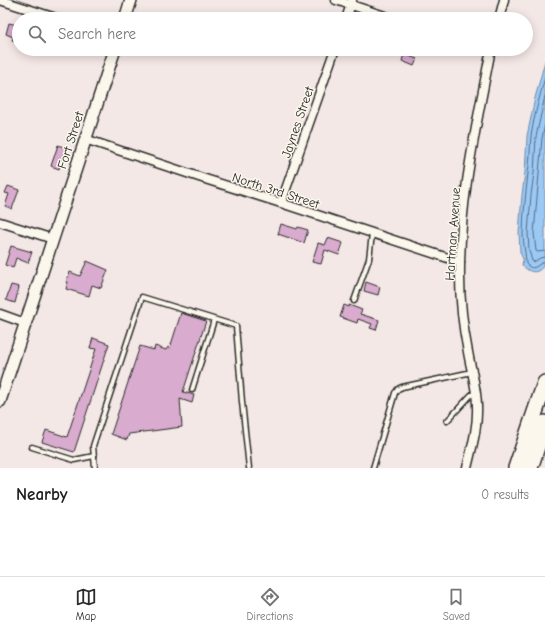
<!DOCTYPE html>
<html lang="en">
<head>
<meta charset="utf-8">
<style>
	:root { --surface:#fff; --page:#f6f6f6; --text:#202124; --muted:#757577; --line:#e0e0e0; --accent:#2b2b2b }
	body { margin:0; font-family:"Comic Neue",sans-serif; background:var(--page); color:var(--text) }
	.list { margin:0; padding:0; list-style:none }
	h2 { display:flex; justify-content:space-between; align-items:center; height:52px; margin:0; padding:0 16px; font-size:17px }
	h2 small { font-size:13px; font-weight:400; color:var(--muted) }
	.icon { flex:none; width:22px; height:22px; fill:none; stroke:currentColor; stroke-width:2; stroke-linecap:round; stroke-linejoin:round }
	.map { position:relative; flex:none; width:545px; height:468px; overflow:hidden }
	.search { position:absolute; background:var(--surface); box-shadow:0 2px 10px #0003; left:12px; right:12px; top:12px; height:44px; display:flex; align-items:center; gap:10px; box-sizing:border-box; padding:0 14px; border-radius:22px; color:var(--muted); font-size:15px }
	.sheet { height:108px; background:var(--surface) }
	nav { display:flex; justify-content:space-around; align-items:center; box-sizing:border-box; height:56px; border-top:1px solid var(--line); background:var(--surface); font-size:11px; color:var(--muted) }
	nav a { display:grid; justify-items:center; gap:2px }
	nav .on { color:var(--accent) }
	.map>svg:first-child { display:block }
	.water { fill:#9bc9f6; stroke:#6e8aa5 }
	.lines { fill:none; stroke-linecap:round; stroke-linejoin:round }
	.shore { stroke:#586a7c; stroke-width:1 }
	.building { fill:#d8abcf; stroke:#2b2b2b }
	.lane-casing { stroke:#2b2b2b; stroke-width:7 }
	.street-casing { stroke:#2b2b2b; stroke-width:11 }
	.secondary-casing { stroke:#2b2b2b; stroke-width:14 }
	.highway-casing { stroke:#2b2b2b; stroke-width:18 }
	.lane { stroke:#fbf7ec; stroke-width:4 }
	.street { stroke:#fbf7ec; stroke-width:8 }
	.secondary { stroke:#fbf7ec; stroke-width:11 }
	.highway { stroke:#fbf7ec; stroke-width:15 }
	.labels { text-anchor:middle; stroke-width:3; stroke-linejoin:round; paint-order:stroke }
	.street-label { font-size:13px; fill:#2b2b2b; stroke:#fbf7ec }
</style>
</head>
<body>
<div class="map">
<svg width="545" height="468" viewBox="0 0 545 468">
	<rect width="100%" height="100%" fill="#f4e8e6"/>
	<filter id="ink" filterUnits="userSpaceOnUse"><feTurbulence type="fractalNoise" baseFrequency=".025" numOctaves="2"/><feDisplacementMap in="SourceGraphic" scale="8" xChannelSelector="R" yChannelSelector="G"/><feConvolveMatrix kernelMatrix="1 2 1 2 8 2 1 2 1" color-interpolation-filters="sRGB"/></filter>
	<g filter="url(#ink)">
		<path class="water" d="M545,61V262C540,275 530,274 522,265L523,259L520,252L519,233L522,195L525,172L527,136L535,98Z"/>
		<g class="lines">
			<g class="shore">
				<path d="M545,77C540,96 534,116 531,136C530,149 530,161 528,173C526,193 523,214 523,234C523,244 526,254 526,264C535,273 537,263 545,262"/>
				<path d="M545,96L536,137L534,173L531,195L528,233L529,250L532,261L534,262L540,258L545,257"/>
				<path d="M545,124L542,138L534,233L536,251L538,252L545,251"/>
			</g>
		</g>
		<g class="building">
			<path d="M9,23L17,25L18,23H19V42L12,40L13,37L6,34Z"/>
			<path d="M404,54L417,59L414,66L402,61Z"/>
			<path d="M58,145L66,148L59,169L51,166Z"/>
			<path d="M8,186L19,190L12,209L5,206L9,194L5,193Z"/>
			<path d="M281,224L297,229L298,227L308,230L304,243L278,234Z"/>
			<path d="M328,238L343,243L339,255L325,250L321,264L312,262L318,243L325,245Z"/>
			<path d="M11,246L32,252L28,263L16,258L13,268L5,265Z"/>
			<path d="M87,261L108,270L101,288L92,285L89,296L66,289L68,282H66L70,272L80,276Z"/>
			<path d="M366,282L380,287L378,295L364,291Z"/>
			<path d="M11,285L19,287L15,303L6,300Z"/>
			<path d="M344,305L349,307V305L362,310L360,314L379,320L376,330L370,328L372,324L358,319L357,323L340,317Z"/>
			<path d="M181,313L206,321L183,392L194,395L192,403L180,399L182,427L129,434L127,440L111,434L140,346L154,350L155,346L166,350L168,347L170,348Z"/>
			<path d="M93,338L109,344L74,452L42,442L46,430L67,437L96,349L90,348Z"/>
		</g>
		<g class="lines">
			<defs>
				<g id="lane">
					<path d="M354,301L369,259L372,234"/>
					<path d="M192,390L214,320"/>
					<path d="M447,421L471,395L476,393"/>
					<path d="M32,447L74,460L94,456"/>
					<path d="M95,468L93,446L142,297L236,326L242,402L249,468"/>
					<path d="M373,468L395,393L398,389L402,387L472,372"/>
				</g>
				<g id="street">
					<path d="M0,0L59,19"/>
					<path d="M336,0L394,19"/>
					<path d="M346,19L352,1"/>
					<path d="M499,19L504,0"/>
					<path d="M85,139L202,178L281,203L460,262"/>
					<path d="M281,203L335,49"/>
					<path d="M0,222L53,239"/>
					<path d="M0,314L25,323"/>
					<path d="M467,468C472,447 478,427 477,406C477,388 471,370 468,352C463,327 460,302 460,277C459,201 477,123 491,49"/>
				</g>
				<g id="secondary">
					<path d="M125,19L131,0"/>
					<path d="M0,401L115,49"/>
				</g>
				<g id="highway">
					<path d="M516,468L545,383"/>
					<path d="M530,468L545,423"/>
				</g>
			</defs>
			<use href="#lane" class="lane-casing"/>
			<use href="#street" class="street-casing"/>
			<use href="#secondary" class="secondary-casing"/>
			<use href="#highway" class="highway-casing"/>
			<use href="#lane" class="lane"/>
			<use href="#street" class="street"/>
			<use href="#secondary" class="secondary"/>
			<use href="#highway" class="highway"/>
		</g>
	</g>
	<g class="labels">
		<g class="street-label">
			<text transform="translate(297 122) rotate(-71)" y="5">Jaynes Street</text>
			<text transform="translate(70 140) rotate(-72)" y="5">Fort Street</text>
			<text transform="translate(276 190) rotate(18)" y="5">North 3rd Street</text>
			<text transform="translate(452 234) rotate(-86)" y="5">Hartman Avenue</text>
		</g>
	</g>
</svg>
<div class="search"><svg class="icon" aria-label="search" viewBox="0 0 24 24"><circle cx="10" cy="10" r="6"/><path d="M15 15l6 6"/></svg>Search here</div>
</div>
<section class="sheet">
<h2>Nearby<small>0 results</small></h2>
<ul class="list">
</ul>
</section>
<nav>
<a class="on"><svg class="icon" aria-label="map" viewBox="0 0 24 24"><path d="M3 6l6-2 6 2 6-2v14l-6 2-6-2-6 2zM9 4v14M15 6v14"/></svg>Map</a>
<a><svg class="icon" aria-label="directions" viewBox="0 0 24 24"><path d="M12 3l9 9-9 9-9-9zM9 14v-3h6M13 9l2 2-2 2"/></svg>Directions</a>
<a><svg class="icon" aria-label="saved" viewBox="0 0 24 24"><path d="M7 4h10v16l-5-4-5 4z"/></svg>Saved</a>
</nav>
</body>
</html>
